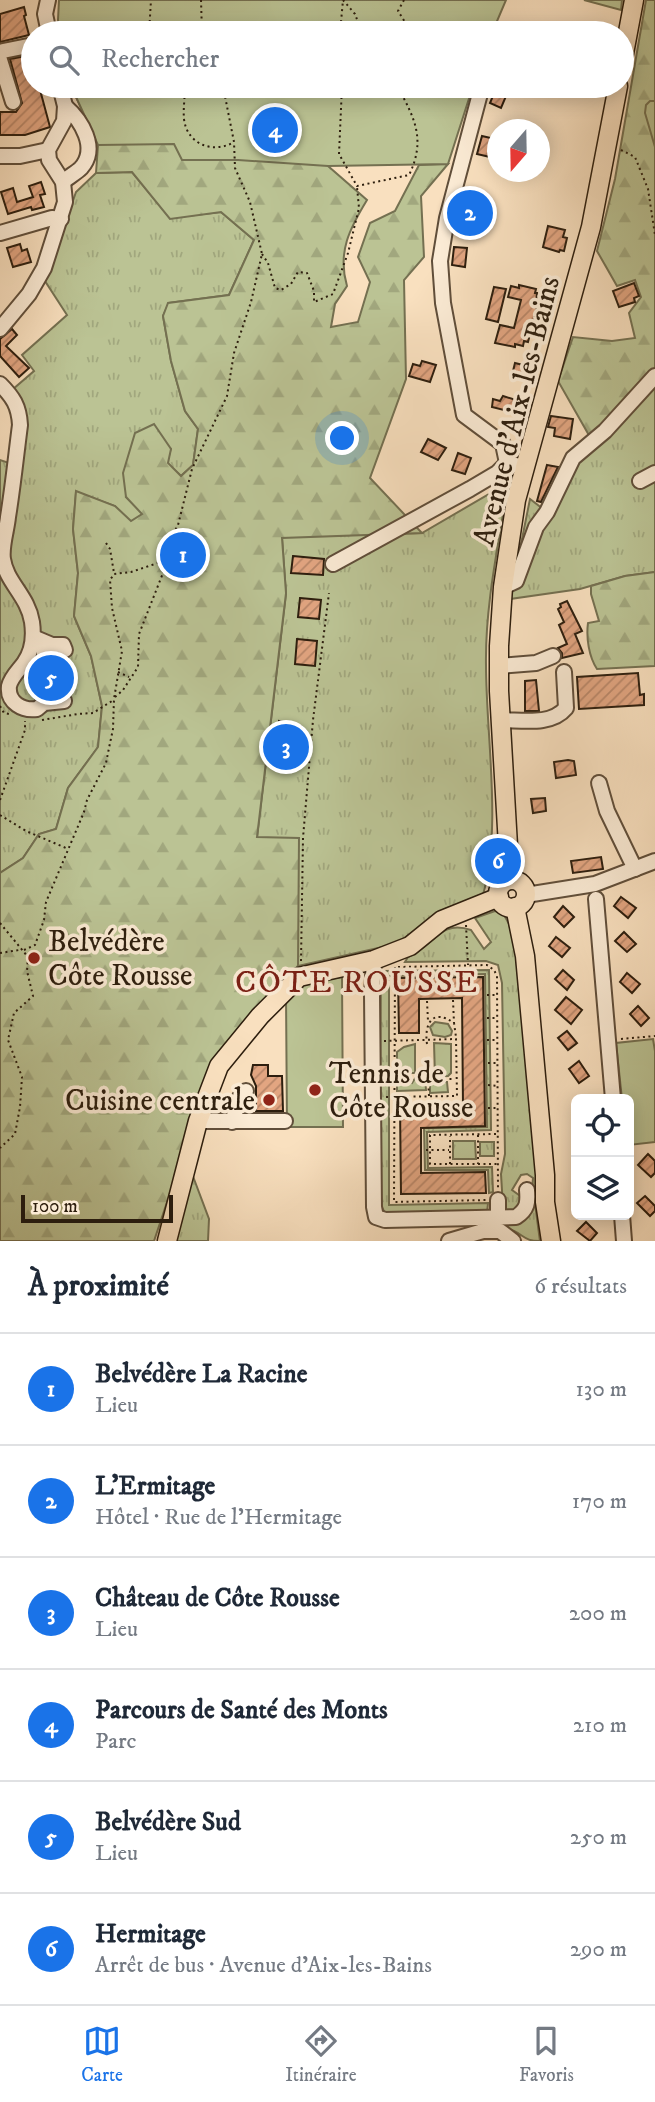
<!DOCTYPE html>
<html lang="fr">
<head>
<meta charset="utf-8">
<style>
	:root { --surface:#fff; --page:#f2f2f3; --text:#1f2937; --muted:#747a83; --line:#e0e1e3; --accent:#1a73e8 }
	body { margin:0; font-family:"IM FELL DW Pica",serif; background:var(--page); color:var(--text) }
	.controls { position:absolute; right:21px; bottom:21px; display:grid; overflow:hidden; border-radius:10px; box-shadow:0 4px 18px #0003 }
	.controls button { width:63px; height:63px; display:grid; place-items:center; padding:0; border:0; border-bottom:2px solid var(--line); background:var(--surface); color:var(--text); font:35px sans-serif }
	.compass { position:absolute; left:487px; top:119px; width:63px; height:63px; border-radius:50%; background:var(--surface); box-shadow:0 4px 18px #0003; rotate:200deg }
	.scale { position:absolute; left:21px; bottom:18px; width:152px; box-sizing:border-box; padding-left:7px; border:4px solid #2d1e0e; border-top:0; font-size:19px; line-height:24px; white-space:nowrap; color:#2d1e0e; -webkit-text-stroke:5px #fbebd5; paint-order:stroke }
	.you { position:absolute; left:343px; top:439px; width:24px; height:24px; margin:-18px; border:5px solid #fff; border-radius:50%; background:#1a73e8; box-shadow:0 0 0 10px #1a73e833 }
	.badge { display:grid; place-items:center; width:46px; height:46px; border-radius:50%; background:var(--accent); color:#fff; font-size:23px; font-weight:700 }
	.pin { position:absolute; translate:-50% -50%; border:4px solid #fff; box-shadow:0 2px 7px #0006 }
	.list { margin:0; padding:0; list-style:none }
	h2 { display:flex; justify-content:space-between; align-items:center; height:91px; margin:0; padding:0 28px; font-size:30px }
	h2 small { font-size:23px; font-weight:400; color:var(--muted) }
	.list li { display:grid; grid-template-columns:46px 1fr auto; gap:21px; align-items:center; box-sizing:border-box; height:112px; padding:0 28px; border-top:2px solid var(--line) }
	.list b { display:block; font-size:26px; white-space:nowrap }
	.list p { margin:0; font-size:23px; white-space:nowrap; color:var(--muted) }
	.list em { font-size:23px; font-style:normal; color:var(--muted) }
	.icon { flex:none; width:38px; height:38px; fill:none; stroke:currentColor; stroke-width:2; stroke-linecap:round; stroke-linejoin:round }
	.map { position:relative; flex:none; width:655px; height:1241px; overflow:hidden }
	.search { position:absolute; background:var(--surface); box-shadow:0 4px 18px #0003; left:21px; right:21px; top:21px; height:77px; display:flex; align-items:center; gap:18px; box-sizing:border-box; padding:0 24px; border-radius:38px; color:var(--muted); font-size:26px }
	.sheet { height:763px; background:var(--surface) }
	nav { display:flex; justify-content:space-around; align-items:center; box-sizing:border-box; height:98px; border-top:2px solid var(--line); background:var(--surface); font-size:19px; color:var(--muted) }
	nav a { display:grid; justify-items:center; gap:4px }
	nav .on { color:var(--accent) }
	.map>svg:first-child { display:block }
	.grass { fill:url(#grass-tufts); stroke:#747051; stroke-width:2 }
	.forest { fill:url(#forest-firs); stroke:#747051; stroke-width:2 }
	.green { fill:#bbc394; stroke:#747051; stroke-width:2 }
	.building { fill:url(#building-hatch); stroke:#2d1e0e; stroke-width:2 }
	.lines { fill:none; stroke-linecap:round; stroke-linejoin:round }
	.minor-casing { stroke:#604e3a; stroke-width:18 }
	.major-casing { stroke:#2d1e0e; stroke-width:21 }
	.path { stroke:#2d1e0e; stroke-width:2; stroke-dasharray:2 3.5; stroke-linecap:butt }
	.minor { stroke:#fbebd5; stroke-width:14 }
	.major { stroke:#f9e0bf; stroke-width:18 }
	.poi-dot { fill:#8f2418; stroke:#fbebd5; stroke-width:2.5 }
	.labels { text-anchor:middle; stroke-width:7; stroke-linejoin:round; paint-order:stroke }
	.street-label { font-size:30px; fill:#2d1e0e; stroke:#fbebd5 }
	.poi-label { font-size:30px; fill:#2d1e0e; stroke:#fbebd5; text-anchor:start }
	.neighbourhood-label { font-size:32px; letter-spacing:2px; fill:#7a1f14; stroke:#fbebd5 }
</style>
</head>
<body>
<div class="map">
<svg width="655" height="1241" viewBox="0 0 655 1241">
	<defs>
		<pattern id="grass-tufts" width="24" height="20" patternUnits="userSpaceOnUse" patternTransform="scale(1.75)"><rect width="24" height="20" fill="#bbc394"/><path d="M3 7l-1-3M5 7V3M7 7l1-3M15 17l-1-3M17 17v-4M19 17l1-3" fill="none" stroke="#a1a77e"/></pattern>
		<pattern id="forest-firs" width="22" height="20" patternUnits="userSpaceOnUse" patternTransform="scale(1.75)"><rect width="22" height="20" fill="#bbc394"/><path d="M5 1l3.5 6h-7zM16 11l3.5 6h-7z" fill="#a1a77e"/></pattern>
		<pattern id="building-hatch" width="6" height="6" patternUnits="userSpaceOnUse" patternTransform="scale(1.75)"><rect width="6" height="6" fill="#e2a581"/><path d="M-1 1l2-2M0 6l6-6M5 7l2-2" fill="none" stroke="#b88668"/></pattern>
	</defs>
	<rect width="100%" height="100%" fill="#f9e0bf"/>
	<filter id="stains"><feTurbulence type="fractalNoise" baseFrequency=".00286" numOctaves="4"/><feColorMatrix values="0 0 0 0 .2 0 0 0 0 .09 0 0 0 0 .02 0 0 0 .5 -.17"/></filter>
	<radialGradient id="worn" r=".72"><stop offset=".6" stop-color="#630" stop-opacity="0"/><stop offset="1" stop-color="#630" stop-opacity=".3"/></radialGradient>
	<g class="grass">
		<path d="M132,172L170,218L221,212L254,240L229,295L169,303L163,316L171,361L185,411L198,429L193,465L181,476L167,463L171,448L126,497L143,514L131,522L115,506L76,492L73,529L78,573L74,616L91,656L102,706L98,747L68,788L56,829L39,834L23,858L0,873V460L18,466L12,390L34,371L22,355L67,315L45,281L76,192L96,173Z"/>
		<path d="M655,371V572L625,576L580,589L510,599L530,499L547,512L576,465Z"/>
		<path d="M508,483C499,543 485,604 486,665C486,736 502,827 483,895L445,909L396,944L298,966V839L257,838L286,594L282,537L422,533Z"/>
		<path d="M495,911L503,913L509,924L515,947L538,1175L535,1204L540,1241C525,1241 526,1237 514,1231C505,1227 495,1227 485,1227L530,1208L533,1178L527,1174L521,1175L512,1190L523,1198L518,1210L506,1211L503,1207L501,1174L505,1154L502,983L498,965L486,961L405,962L408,957C435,946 439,919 471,930L484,949L491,942L475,918Z"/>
		<path d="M489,970L491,1130L427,1132L428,1168L492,1167L493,1192L489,1193L488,1170H425L424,1128L487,1127L485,974L389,976V1205L488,1203L487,1213H385L379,1202L381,971Z"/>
		<path d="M435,1022L448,1024L452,1031L451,1035L445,1037L433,1035L430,1027Z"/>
		<path d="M434,1043L451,1044V1073L448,1076L435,1077Z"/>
		<path d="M415,1044V1073H401L400,1077L412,1083L416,1077H425L426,1090L397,1091V1052L404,1047Z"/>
		<path d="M430,1082H447L448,1092L430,1093Z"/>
		<path d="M453,1141H475L476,1159H453Z"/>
		<rect x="480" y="1142" width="14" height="14"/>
		<path d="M191,1171L209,1219L208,1241H172Z"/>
	</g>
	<g class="forest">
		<path d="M646,0H655V371L590,437L558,381L573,337L612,341L635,338L629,313L641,297L635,280L617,286L597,251L615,179Z"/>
		<path d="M71,86L112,144H136L122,86L328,154V166L367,200C350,228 337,252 347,286L335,304L331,327L358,322L370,282L358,257L370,223L395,211L419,165L448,164L421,196L424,257L404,280L406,379L370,478L422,533L282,538L286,593L257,837L299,838L298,966L216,1056L154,1241H0V873L23,858L39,834L56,829L68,788L98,747L102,706L91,656L74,616L78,573L73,529L76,491L115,506L131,521L142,514L126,497L123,473L135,433L154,424L171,449L168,463L181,476L193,465L198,429L185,411L171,361L163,316L168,303L229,295L254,240L221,212L170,219L132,172L96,173L98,145Z"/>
		<path d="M655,572V666L597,669C589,657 586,638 588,623L599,621L591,594V586L625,576Z"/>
	</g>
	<g class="green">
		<path d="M59,0H506L492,33H60L58,20Z"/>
		<path d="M584,0H622L621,10Z"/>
		<path d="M71,86H473L448,164L328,166L238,160H182L174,144L98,145Z"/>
		<path d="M650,101H655V147L645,113L646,105Z"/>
		<path d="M342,977L343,1127H287L286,995L298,984Z"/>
		<path d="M653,1039L655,1051V1142L629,1145V1099H622L616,1043Z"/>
	</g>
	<g class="building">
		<path d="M24,7L26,15L24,16L29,35L0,42V14Z"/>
		<path d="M31,55L33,86H39L50,127L25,135H0V112H16L22,103L10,59Z"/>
		<path d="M497,86L509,89L501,108L490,103Z"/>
		<path d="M482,136L495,139L490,157L477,154Z"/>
		<path d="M41,182L45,194L40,195L44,207L32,210L31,207L8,214L1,192L13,188L17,202L33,197L29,186Z"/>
		<path d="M466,197L483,202L478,223L461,219Z"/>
		<path d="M548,226L565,230L563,237L567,238L564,251L560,250L559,252L543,247Z"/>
		<path d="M20,244L22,251L27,249L31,262L13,267L7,248Z"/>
		<path d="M454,247L467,248L465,267L452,265Z"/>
		<path d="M634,283L639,296L634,298L635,302L619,307L613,291Z"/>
		<path d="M519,285L536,289L535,293H537L536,302H538L528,342L524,341L523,346L515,344V347L495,343L500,325L514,328L521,300L508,297L511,286L519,288Z"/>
		<path d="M494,287L506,289L498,322L486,319Z"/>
		<path d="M12,329L17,335L6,346L29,368L19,377L0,356V339Z"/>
		<path d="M422,361L436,365L430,382L409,376L413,364L420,366Z"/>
		<path d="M515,363L527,366L524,378L512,375Z"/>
		<path d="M503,396L519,401L516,413L492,407L493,399L500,401Z"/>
		<path d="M551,416L573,419L570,439L554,436L555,428L548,427Z"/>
		<path d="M428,439L446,448L438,460L421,452Z"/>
		<path d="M458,453L471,458L465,474L452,470Z"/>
		<path d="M547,465L558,467L541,502L537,501Z"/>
		<path d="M293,556L324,559L323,575L291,573Z"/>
		<path d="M300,598L321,600L319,619L298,617Z"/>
		<path d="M567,601L582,631L575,634L583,653L562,658V653L558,648L567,644L559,625L564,622L558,609L561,607L560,604Z"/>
		<path d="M297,639L317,641L315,666L295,664Z"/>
		<path d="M54,655L66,659L69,666L60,671L54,661Z"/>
		<path d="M638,673L640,695L644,694V705L579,709L577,677Z"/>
		<path d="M536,680L539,711H525V681Z"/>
		<path d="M279,721L301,726L296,760L294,767H289V769L271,767Z"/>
		<path d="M568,760L574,761L576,775L556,778L554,762Z"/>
		<path d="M545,798L546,811L533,813L531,799Z"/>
		<path d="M601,857L603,869L573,873L571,861Z"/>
		<path d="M621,897L636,908L628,918L614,906Z"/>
		<path d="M563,906L574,917L564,927L554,917Z"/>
		<path d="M624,932L636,944L627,952L615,941Z"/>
		<path d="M556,937L570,948L562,957L549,946Z"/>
		<path d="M563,970L574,980L567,990L555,979Z"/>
		<path d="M627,973L640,984L632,993L620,982Z"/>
		<path d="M483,977L485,1126L421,1128V1173L485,1172L486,1193L401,1194L400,1107L463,1106L462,998L419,999V1033H399L398,978Z"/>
		<path d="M566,997L582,1010L571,1024L555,1010Z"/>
		<path d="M638,1006L649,1018L641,1026L630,1014Z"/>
		<path d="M567,1031L577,1043L568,1050L558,1038Z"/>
		<path d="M579,1061L589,1076L579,1083L569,1069Z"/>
		<path d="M253,1065H268V1076H282L283,1111H256V1086L251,1075Z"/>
		<path d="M648,1154L655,1161V1173L651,1177L638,1165Z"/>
		<path d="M645,1196L655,1206V1211L650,1216L637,1203Z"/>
		<path d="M586,1222L597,1233L590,1241L577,1231Z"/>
	</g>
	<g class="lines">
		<defs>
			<g id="minor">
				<path d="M48,0L45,14L49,33"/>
				<path d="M0,54L3,51L33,45"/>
				<path d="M0,60L13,102"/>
				<path d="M482,86L447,218L440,261L443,303L464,415L503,444L507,463L525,467"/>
				<path d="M0,156H20L48,150"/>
				<path d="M63,182C68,177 76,173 81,168C99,148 81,120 65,106"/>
				<path d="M0,233L52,218L61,219"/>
				<path d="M0,329L29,294L44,268L65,202L63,182L49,160L48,150L64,121L65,106L60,86"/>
				<path d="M0,384C13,397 19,406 20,425C16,456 13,486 8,517C7,529 1,547 3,559C6,582 28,596 32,622C34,636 32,652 24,663C19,670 11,677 9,686C7,703 23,711 37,709L44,703L64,701"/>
				<path d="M640,481L655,473"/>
				<path d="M333,564L470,489L497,473L507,463"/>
				<path d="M503,587L516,581L536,527L547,512L573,458L605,431L655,376"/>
				<path d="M33,637L52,645H63L65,650"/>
				<path d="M42,642L45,659"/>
				<path d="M499,666L536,663L553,656"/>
				<path d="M501,720C522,720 551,726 566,708L564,672"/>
				<path d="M599,783L607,811L635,869"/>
				<path d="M526,895L595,884L655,861"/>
				<path d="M596,899L613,1099"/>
				<path d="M374,960L372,994L374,1207L376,1217L385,1220L516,1217C528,1209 528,1202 527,1190"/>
				<path d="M198,1121H285"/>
				<path d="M232,1122L240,1097L246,1091"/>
				<path d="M622,1215L624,1241"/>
				<path d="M498,1217V1200"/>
				<path d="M449,1241L483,1231H500L513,1241"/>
			</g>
			<g id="major">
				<path d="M622,64L634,0"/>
				<path d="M510,880L499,691V646L503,587L516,500L591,227L618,86"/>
				<circle cx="512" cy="894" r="14"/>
				<path d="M515,907L525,956L545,1175V1202L551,1241"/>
				<path d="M167,1241L198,1121L219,1066L260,1016L299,977L374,960L410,946L442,920L499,897"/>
			</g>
		</defs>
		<use href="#minor" class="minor-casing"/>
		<use href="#major" class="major-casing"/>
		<g class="path">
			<path d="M201,0L202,33"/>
			<path d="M343,0L355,14L362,33"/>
			<path d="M404,0L398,11L412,33"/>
			<path d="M149,33L151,0"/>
			<path d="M340,33L343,0"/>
			<path d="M185,86C185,97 183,109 184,119C187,145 214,154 234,142L223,86"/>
			<path d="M342,86L339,154L357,186L409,175C426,140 415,118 397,86"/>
			<path d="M621,150L635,157L648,189L655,235"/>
			<path d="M262,254L268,263L275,288L281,290L291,284L298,272L307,273L314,291V302L333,294L348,253L359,208L357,187"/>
			<path d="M106,543L110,549L114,573"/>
			<path d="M163,554L178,525L192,469L227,396L234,353L251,302L262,254L250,202L235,168L234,142"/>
			<path d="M118,672L129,677"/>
			<path d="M115,697L123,690L138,667L139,634L163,573V554L174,551L184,555"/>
			<path d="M0,706L4,713L9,714"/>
			<path d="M42,720L78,714L93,713L112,701"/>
			<path d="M0,800L25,730V721"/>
			<path d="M0,815L26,831L66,848"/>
			<path d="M0,923L28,957L27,971L33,996L14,1013L8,1040L22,1077L20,1107L15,1134L0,1148"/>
			<path d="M466,925L468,965"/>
			<path d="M24,950L35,945L44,920L46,902L84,812L87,800L106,763L109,748L113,729L114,699L122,651L112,608L110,580L114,574L131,572L164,561"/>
			<path d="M0,953L19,950"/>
			<path d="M301,961L303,838L313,720L329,593"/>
			<path d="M395,967L394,1202L486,1200"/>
			<path d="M398,967L487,965L494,970L497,976L498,1188"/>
			<path d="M487,995H496"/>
			<path d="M453,1000L454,1023"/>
			<path d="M427,1001L428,1021"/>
			<path d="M487,1018H496"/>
			<path d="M621,1039L655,1036"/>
			<path d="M487,1040H497"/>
			<path d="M384,1041L456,1039L457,1096L384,1097"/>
			<path d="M427,1044C424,1023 433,1008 454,1023L456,1037"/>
			<path d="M488,1063H497"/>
			<path d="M488,1085L498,1086"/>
			<path d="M429,1096L428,1079H455"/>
			<path d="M488,1108H498"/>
			<path d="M496,1134L430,1135V1164H497"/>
			<path d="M478,1135V1164"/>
			<path d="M426,1150H449"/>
			<path d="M450,1164V1136"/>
		</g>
		<use href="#minor" class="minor"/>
		<use href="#major" class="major"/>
	</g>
	<g class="poi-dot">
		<circle cx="34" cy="958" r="7"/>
		<circle cx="315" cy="1090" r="7"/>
		<circle cx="269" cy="1100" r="7"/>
	</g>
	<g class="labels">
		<g class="street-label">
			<text transform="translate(516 411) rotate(-76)" y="10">Avenue d'Aix-les-Bains</text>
		</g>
		<g class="poi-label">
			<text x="48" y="951">Belvédère<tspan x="48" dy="34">Côte Rousse</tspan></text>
			<text x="329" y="1083">Tennis de<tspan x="329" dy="34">Côte Rousse</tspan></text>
			<text x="255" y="1110" text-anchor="end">Cuisine centrale</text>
		</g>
		<g class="neighbourhood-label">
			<text x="357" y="992">CÔTE ROUSSE</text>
		</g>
	</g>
	<rect width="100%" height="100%" filter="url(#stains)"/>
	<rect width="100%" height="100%" fill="url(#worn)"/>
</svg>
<div class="controls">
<button><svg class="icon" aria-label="locate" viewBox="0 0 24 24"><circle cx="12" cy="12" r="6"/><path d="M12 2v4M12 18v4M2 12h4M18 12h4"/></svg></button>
<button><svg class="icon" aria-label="layers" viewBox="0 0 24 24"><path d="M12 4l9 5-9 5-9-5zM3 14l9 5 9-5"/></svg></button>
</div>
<svg class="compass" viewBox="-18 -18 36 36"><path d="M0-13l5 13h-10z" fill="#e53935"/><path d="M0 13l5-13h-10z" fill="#747a83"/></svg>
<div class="scale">100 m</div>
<div class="you"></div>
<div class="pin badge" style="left:183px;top:555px">1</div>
<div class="pin badge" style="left:470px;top:213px">2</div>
<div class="pin badge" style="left:286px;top:747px">3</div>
<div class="pin badge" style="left:275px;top:130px">4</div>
<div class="pin badge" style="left:51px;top:678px">5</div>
<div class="pin badge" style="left:498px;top:861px">6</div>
<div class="search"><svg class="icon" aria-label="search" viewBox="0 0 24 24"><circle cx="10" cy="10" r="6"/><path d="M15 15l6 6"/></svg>Rechercher</div>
</div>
<section class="sheet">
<h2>À proximité<small>6 résultats</small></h2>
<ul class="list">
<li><span class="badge">1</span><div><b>Belvédère La Racine</b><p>Lieu</p></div><em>130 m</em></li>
<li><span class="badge">2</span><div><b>L'Ermitage</b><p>Hôtel · Rue de l'Hermitage</p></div><em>170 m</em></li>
<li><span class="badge">3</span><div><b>Château de Côte Rousse</b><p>Lieu</p></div><em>200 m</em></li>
<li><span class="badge">4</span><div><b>Parcours de Santé des Monts</b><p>Parc</p></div><em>210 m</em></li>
<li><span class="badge">5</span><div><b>Belvédère Sud</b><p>Lieu</p></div><em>250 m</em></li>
<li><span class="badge">6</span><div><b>Hermitage</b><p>Arrêt de bus · Avenue d'Aix-les-Bains</p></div><em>290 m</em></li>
</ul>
</section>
<nav>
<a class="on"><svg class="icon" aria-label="map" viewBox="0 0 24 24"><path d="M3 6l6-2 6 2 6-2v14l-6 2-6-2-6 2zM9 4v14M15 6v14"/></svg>Carte</a>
<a><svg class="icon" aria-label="directions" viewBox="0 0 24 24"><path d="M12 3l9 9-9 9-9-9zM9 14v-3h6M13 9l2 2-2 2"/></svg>Itinéraire</a>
<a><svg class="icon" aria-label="saved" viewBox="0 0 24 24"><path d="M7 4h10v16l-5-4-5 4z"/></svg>Favoris</a>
</nav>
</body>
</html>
